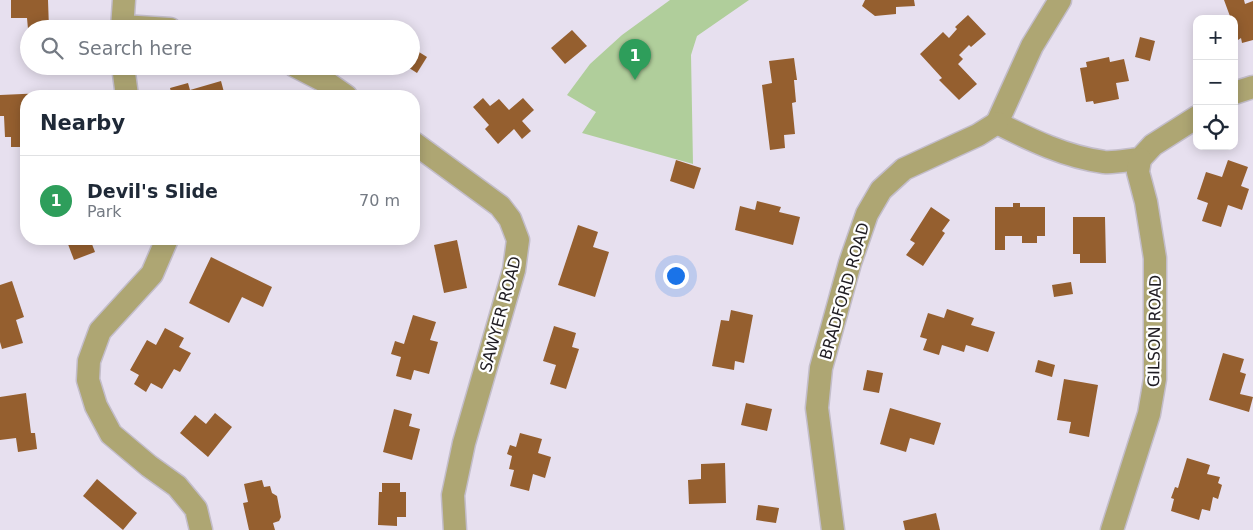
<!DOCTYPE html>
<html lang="en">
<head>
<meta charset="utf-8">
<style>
	:root { --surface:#fff; --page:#f2f2f3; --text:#1f2937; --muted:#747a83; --line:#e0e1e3; --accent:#b45309 }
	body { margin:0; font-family:"DejaVu Sans",sans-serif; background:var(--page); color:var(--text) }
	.controls { position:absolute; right:15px; top:15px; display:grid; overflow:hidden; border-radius:10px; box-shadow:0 2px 12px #0003 }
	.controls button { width:45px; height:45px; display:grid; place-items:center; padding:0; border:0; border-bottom:1px solid var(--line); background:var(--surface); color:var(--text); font:25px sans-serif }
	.you { position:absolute; left:675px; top:275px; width:18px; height:18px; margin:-12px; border:4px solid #fff; border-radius:50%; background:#1a73e8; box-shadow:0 0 0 8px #1a73e833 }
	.badge { display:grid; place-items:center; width:32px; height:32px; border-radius:50%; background:var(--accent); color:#fff; font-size:16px; font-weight:700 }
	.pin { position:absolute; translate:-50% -41px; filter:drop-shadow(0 1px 2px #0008) }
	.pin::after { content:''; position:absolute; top:26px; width:18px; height:15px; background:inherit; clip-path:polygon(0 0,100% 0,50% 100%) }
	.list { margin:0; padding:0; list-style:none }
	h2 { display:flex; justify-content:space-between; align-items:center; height:65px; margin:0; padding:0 20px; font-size:21px }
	h2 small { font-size:16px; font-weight:400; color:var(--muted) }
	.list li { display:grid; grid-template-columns:32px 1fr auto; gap:15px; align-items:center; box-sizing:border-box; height:90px; padding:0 20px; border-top:1px solid var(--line) }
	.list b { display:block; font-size:19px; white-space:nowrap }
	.list p { margin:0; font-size:16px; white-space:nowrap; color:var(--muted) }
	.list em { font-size:16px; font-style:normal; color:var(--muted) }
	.icon { flex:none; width:28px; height:28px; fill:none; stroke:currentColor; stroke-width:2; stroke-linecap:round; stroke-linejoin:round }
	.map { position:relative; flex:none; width:1253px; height:530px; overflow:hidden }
	.search { position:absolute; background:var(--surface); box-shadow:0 2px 12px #0003; left:20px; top:20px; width:400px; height:55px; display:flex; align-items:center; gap:12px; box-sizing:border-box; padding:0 18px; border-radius:28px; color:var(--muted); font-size:19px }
	.panel { position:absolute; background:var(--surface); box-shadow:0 2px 12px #0003; left:20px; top:90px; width:400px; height:155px; border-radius:20px }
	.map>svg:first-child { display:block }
	.green { fill:#b0ce9b }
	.building { fill:#955f2f }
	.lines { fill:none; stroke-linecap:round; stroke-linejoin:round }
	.minor-casing { stroke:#c3bdca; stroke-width:25 }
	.minor { stroke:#aea673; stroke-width:22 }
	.labels { text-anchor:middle; stroke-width:4.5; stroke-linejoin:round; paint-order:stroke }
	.street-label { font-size:16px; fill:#1f1c22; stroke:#fff }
</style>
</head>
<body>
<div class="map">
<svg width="1253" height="530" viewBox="0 0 1253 530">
	<rect width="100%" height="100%" fill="#e7e0ef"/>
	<path class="green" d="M670,0H749L697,36L691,55L693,164L582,133L596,112L567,95L590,64L622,35Z"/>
	<g class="building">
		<path d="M11,0H48L49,29H28L27,18H11Z"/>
		<path d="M865,0H914L915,6L896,7V14L875,16L862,6Z"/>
		<path d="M1224,0H1244L1245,4L1253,1V40L1242,43L1241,38L1238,40L1234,19H1231Z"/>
		<path d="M968,15L986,34L971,47L969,45L959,55L963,59L958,64L977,84L959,100L939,80L942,78L920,54L943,32L949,38L957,29L955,27Z"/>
		<path d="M572,30L587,46L565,64L551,48Z"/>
		<path d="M1140,37L1155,41L1150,61L1135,57Z"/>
		<path d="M411,47L427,57L417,73L406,66H411Z"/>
		<path d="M1109,57L1110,62L1124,59L1129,81L1116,83L1119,99L1094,104L1093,101L1086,102L1080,68L1087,67L1086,62Z"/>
		<path d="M794,58L797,80H794L796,102L792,103L795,134L784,135L785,148L770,150L762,85L772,83L769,61Z"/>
		<path d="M221,81L225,96H172L170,88L188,83L190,90Z"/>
		<path d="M45,93V96H26V147H11V137H5L4,116H0V95Z"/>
		<path d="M483,98L490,106L499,99L509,110L523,98L534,110L522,121L531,131L522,139L514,129L498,144L485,129L489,125L473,107Z"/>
		<path d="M676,160L701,168L694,189L670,181Z"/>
		<path d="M1228,160L1248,167L1241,186L1249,189L1242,210L1228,205L1221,227L1202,221L1208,203L1197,199L1206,172L1222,177Z"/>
		<path d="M757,201L781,207L779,212L800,217L793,245L735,230L740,206L755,210Z"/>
		<path d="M1013,203H1020V207H1045V236H1037V243H1022V236H1005V250H995V207H1013Z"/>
		<path d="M931,207L950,220L942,231L945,233L923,266L906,255L915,243L910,240Z"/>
		<path d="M1073,217H1105L1106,263H1080V254H1073Z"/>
		<path d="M578,225L598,232L593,247L609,252L595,297L558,285Z"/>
		<path d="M66,239H90L95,252L74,260Z"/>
		<path d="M457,240L467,288L444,293L434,245Z"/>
		<path d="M211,257L272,287L263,307L242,297L229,323L189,303Z"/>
		<path d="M12,281L24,317L16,320L23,343L2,349L0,342V285Z"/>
		<path d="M1071,282L1073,294L1054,297L1052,285Z"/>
		<path d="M947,309L974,318L971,325L995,332L988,352L966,345L964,352L942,345L939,355L923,350L927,339L920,337L928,313L944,318Z"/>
		<path d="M731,310L753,315L744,363L735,361L734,370L712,366L721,320L729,321Z"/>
		<path d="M413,315L436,322L430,340L438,342L429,374L414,370L411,380L396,376L401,357L391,354L395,341L404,344Z"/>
		<path d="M554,326L576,333L572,347L579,349L566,389L550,384L556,365L543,361Z"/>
		<path d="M165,328L184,338L179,347L191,353L180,372L174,369L162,389L151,383L146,392L134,384L139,375L130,370L147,340L156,345Z"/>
		<path d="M1223,353L1244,359L1240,372L1246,374L1240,394L1253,397L1249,412L1209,400Z"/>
		<path d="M1038,360L1055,365L1052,377L1035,372Z"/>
		<path d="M867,370L883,373L879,393L863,390Z"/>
		<path d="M1064,379L1098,385L1089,437L1069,433L1071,422L1057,420Z"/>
		<path d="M26,393L31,433H35L37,449L18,452L16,438L0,440V397Z"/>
		<path d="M746,403L772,409L767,431L741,425Z"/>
		<path d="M890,408L941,423L934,445L910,438L906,452L880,444Z"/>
		<path d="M394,409L412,414L409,426L420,429L412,460L383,452Z"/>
		<path d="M215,413L232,427L208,457L180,433L195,415L206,424Z"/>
		<path d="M520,433L542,439L538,453L551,457L545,478L533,474L529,491L510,486L514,470L509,469L512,456L507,454L510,445L516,447Z"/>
		<path d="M1187,458L1210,465L1207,474L1220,477L1218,483L1222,485L1218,499L1213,497L1210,511L1202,509L1199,520L1171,511L1174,499L1171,498L1175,487L1178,488Z"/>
		<path d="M725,463L726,503L689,504L688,480L701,479V464Z"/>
		<path d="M97,479L137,513L123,530L83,496Z"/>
		<path d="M262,480L264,487L270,486L272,493L277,496L281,517L279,521L273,523L275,530H249L243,503L248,502L244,484Z"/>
		<path d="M382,483H400V492H406V517H397V526L378,525L379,492H382Z"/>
		<path d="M758,505L779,508L776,523L756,520Z"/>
		<path d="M936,513L940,530H905L903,521Z"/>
	</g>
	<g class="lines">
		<defs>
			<g id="minor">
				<path d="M1060,0L1032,46L997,123C1031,140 1066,157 1104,162C1115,163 1128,160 1140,159L1153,145L1197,117"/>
				<path d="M122,26L170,29"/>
				<path d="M122,29L124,0"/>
				<path d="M123,66L127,96"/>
				<path d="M295,66L326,82L346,96"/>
				<path d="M1234,93L1253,87"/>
				<path d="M414,143L500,206L510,219L518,240L514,270L464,443L453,495L455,530"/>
				<path d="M167,239L152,274L100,331L89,361L88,380L96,406L111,434L149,466L177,486L196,509L201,530"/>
				<path d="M833,530L817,408L821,368L850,263L867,214L881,190L904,169L978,135L997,123"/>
				<path d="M1112,530L1149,414L1155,379V258L1146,202L1138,172L1140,159"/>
			</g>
		</defs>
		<use href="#minor" class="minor-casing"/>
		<use href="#minor" class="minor"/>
	</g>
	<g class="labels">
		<g class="street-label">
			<text transform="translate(844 291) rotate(-74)" y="6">BRADFORD ROAD</text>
			<text transform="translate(500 314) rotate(-75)" y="6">SAWYER ROAD</text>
			<text transform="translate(1154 331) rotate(-89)" y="6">GILSON ROAD</text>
		</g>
	</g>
</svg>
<div class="controls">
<button>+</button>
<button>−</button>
<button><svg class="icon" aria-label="locate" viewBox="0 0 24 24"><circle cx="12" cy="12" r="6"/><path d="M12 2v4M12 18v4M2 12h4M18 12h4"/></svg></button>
</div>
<div class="you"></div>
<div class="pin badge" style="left:635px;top:80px;background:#2e9e5b">1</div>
<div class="search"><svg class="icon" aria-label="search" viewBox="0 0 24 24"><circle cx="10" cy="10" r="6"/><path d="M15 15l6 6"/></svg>Search here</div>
<section class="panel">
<h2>Nearby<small></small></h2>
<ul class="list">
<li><span class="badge" style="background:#2e9e5b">1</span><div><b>Devil's Slide</b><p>Park</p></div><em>70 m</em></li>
</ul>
</section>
</div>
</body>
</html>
